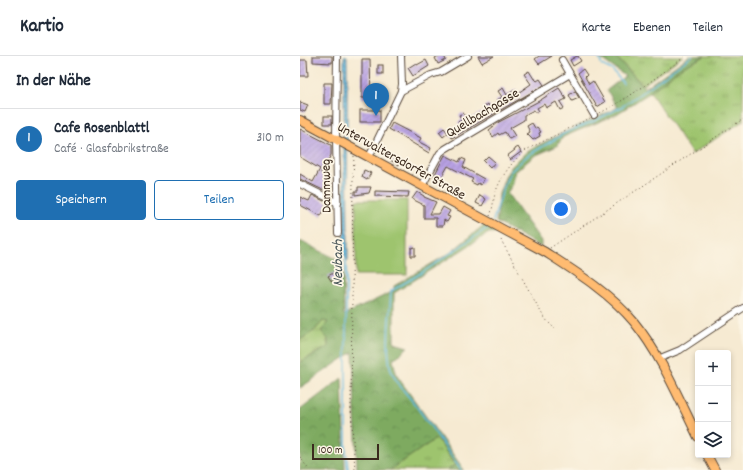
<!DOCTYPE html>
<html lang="de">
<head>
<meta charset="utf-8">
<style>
	:root { --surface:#fff; --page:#f6f6f7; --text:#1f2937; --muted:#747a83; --line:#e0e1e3; --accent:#1f6fb2 }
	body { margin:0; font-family:Dekko,sans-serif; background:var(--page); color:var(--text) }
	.controls { position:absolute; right:12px; bottom:12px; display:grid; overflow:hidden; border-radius:4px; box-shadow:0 2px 6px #0003 }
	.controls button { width:36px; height:36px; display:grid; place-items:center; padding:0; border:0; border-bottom:1px solid var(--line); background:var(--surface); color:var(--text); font:20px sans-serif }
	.scale { position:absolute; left:12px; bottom:10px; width:67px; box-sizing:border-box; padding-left:4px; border:2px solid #3b2a1e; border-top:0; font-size:11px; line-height:14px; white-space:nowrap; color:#3b2a1e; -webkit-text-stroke:3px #fcf5e5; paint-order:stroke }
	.you { position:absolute; left:261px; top:153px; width:14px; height:14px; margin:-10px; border:3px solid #fff; border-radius:50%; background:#1a73e8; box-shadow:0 0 0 6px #1a73e833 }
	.badge { display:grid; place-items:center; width:26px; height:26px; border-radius:50%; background:var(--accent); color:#fff; font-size:13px; font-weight:700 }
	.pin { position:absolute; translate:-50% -33px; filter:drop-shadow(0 1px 2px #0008) }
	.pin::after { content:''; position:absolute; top:21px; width:14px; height:12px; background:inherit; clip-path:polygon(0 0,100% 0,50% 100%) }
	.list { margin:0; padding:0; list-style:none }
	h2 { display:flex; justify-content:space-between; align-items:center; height:52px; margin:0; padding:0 16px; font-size:17px }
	h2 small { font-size:13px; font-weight:400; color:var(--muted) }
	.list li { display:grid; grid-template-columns:26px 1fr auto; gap:12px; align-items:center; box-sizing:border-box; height:60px; padding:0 16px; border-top:1px solid var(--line) }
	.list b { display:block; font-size:15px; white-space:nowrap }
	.list p { margin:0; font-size:13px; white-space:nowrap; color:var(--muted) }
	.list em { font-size:13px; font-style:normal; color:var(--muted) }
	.actions { display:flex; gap:8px; padding:12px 16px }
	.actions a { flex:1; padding:9px 0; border:1px solid var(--accent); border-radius:4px; text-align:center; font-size:14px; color:var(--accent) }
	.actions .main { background:var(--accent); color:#fff }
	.icon { flex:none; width:22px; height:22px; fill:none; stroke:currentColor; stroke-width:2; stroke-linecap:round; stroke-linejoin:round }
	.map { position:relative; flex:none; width:443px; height:414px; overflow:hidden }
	header { display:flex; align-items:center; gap:24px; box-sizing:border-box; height:56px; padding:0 20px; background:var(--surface); border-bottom:1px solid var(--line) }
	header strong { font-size:19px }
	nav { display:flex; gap:22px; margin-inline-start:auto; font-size:14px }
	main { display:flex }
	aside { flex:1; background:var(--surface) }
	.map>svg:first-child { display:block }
	.grass { fill:url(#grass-tufts); stroke:#6c7746 }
	.forest { fill:url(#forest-crowns); stroke:#5c6a40 }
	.pitch { fill:#9ec46e; stroke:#6c7746 }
	.water { fill:url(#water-rules); stroke:#507280 }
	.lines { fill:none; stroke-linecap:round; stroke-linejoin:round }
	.stream { stroke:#65bbe2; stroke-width:1.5 }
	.building { fill:url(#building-hatch) }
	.minor-casing { stroke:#574739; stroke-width:8 }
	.major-casing { stroke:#574739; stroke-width:10 }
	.path { stroke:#574739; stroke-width:1; stroke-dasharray:1 3; stroke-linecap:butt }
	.minor { stroke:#fff; stroke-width:6 }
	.major { stroke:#ffbb71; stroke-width:8 }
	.labels { text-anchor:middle; stroke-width:3.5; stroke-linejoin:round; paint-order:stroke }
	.street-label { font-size:14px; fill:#3b2a1e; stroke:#fcf5e5 }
	.water-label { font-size:15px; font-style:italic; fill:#485659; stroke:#fcf5e5 }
</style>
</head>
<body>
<header>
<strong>Kartio</strong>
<nav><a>Karte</a><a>Ebenen</a><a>Teilen</a></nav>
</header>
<main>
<aside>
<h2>In der Nähe<small></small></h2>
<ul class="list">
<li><span class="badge">1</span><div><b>Cafe Rosenblattl</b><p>Café · Glasfabrikstraße</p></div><em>310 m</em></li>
</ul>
<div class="actions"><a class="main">Speichern</a><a>Teilen</a></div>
</aside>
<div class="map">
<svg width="443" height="414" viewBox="0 0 443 414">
	<defs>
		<pattern id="grass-tufts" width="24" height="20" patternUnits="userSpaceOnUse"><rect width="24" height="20" fill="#9ec46e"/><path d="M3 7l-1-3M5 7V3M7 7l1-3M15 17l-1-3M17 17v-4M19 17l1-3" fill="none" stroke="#829f5a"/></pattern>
		<pattern id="forest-crowns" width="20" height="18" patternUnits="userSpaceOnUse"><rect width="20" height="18" fill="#7eaa61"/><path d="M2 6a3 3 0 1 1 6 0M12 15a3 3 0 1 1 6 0" fill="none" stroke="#688b4f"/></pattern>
		<pattern id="water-rules" width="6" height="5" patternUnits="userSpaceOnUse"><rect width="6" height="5" fill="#65bbe2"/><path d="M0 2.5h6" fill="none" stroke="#5498b7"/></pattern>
		<pattern id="building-hatch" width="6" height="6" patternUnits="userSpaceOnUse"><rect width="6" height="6" fill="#b7a0e3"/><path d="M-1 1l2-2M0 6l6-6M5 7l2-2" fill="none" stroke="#9683b7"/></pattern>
	</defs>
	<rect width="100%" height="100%" fill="#fcf5e5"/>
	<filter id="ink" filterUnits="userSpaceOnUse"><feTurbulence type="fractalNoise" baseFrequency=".025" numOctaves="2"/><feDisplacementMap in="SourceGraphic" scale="8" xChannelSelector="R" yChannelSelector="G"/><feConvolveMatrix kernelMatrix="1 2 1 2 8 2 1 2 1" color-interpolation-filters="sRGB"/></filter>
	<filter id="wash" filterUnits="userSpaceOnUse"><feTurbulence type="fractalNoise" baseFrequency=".012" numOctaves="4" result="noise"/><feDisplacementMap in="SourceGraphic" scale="16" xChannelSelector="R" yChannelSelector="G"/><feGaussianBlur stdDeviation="0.9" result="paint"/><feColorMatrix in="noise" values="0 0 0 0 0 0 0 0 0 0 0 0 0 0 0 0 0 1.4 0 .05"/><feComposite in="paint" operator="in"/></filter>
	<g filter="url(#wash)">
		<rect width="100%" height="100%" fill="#f6ead2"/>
		<g class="grass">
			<path d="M315,0H383L343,29Z"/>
			<path d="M405,0H443V65L392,98L350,36L379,13Z"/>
			<path d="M23,265L28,266V291L0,306V284L14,275Z"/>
			<path d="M137,382L155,409L147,414H90Z"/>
		</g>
		<g class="forest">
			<path d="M297,0H315L345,32L389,0H405L379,13L348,38L315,59L263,81L257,90L234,100L215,116L213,128L207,137L241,185V191L196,166L198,154L199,138L206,119L212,110L224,98L237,90L263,77L317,52L307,34L325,20Z"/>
			<path d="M185,168L199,175L198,177H189L94,237V287L108,291L93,304L97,320L164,414H147L155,409L137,382L90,414H57L53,296L0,332V306L28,291V283L21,275L28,266L23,265L14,275L0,284V185L43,206L44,259L94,235V230L150,197Z"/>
			<path d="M42,322L45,414H0V354Z"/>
		</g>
		<rect class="pitch" x="56" y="144" width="51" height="75"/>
		<path class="water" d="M44,0H47L48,205L44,199Z"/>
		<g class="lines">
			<g class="stream">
				<path d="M298,0L302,9L312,14L323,27"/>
				<path d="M193,165L205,127L210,116L227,100L265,77L294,65L323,50L392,0"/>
				<path d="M46,200V394L48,414"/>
				<path d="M161,414C147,394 134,374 119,354C111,342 95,327 91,314C85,292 90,258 91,235L123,216L190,170"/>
			</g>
		</g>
		<g id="blocks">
			<g class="building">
				<path d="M13,0H32V7L13,6Z"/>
				<path d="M138,0H144L146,4L138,8L135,2Z"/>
				<path d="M178,0H194L182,7Z"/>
				<path d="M239,0H252L239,8L235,3Z"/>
				<path d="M277,0H278L281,5L273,10L270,4Z"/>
				<path d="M62,3H70L71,42H62Z"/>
				<path d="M0,4H7L8,20H0Z"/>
				<path d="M126,4L129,10L113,20L108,12L116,7L117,9Z"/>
				<rect x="78" y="9" width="5" height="9"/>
				<path d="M283,13L287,19L285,21L289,28L293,25L305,46L297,51L278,17Z"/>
				<path d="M229,15L234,23H235L237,25L240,23L244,29L152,82L148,75L160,69L158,66L162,64L159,59L163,57L167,64L185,55L183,52L188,48L190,52L198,48L196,45L202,41L198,35L203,32L207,39L216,33L218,37L231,28L224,18Z"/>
				<path d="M24,27H32L31,48H24Z"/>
				<path d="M259,32L266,43L260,46L264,52L260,54L256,46L246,52L244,48L237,52L239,55L236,57L234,54L224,59V64L210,72L215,80L209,83L205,76L199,79L198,77L193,81L189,74L199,66L239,45Z"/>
				<path d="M275,35L279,42L272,45L269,39Z"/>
				<path d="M0,46L8,49L5,56L0,54Z"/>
				<rect x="60" y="54" width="20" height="12"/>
				<rect x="24" y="60" width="8" height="8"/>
				<path d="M92,67L121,82L119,86L131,92L129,97L89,73Z"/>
				<path d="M232,67L235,72L237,71L241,76L239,77L240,80L233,84L227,78L230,76L227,70Z"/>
				<path d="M144,72L148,77L143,81L139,76Z"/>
				<path d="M0,73L31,89V99L21,117L30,122L29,124L31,128L27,134L24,132L23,134L0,123V118L13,126L20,113L0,101Z"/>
				<path d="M218,91L221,96L210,104L207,100L215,94V93Z"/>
				<path d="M145,99L159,106L161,102L166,104L163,111L184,123L181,129L178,127L177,129L171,126L173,123L148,110L140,124L134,120Z"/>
				<path d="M92,100L101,105L99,109L90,104Z"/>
				<path d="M188,100L195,106L190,112L183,105Z"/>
				<path d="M64,114L71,117L67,124L62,121Z"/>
				<path d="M58,131H71L69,137L55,139V135H58Z"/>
				<path d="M75,135L109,136L108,141L75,140Z"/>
				<path d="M117,136L124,140V141L136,146L130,158H139L143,151L150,155L147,160L150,161L147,166L144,164L143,170H136V162H124V149L112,143Z"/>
				<path d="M12,139L28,147L21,160L0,149V141L9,145Z"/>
				<path d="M180,139L186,143L182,150L176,147Z"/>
				<path d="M115,191V200H111V192Z"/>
				<path d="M35,216L38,222L32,226L28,220Z"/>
			</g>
		</g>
	</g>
	<g filter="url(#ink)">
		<use href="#blocks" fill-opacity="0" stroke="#574739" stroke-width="1"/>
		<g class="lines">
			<defs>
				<g id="minor">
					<path d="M37,0L36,83L38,177"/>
					<path d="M262,4L294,59"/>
					<path d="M101,35L131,19L141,16L168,0"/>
					<path d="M69,101L101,35L102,28L101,0"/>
					<path d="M0,128L38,147"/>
					<path d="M122,130L140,97L145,93L270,18"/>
					<path d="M358,303L380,294L443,252"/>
				</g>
				<g id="major">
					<path d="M0,64L245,196C276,216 310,237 334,266C361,299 379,343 398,381"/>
					<path d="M407,399L415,414"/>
				</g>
			</defs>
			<use href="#minor" class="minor-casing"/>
			<use href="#major" class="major-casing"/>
			<g class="path">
				<path d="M300,57C331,41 358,20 386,0"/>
				<path d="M54,100L53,123L51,352L55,414"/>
				<path d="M190,160C193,153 193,145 195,138C200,122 212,105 226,94L290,62"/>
				<path d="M201,180V184L242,258L248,266L255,273"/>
				<path d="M250,192L443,63"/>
				<path d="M38,207L40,196L39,182"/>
				<path d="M0,401L9,414"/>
			</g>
			<use href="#minor" class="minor"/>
			<use href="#major" class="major"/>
		</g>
	</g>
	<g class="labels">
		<g class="street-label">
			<text transform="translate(182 56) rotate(-31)" y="5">Quellbachgasse</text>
			<text transform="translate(102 104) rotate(29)" y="5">Unterwaltersdorfer Straße</text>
			<text transform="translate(25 130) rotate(-91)" y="5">Dammweg</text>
		</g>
		<g class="water-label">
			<text transform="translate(37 207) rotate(-90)" y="5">Neubach</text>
		</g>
	</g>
</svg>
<div class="controls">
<button>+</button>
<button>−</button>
<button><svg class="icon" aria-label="layers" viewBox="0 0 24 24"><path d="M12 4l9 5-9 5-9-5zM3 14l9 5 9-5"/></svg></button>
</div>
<div class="scale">100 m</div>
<div class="you"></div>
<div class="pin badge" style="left:76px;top:60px">1</div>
</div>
</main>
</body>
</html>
